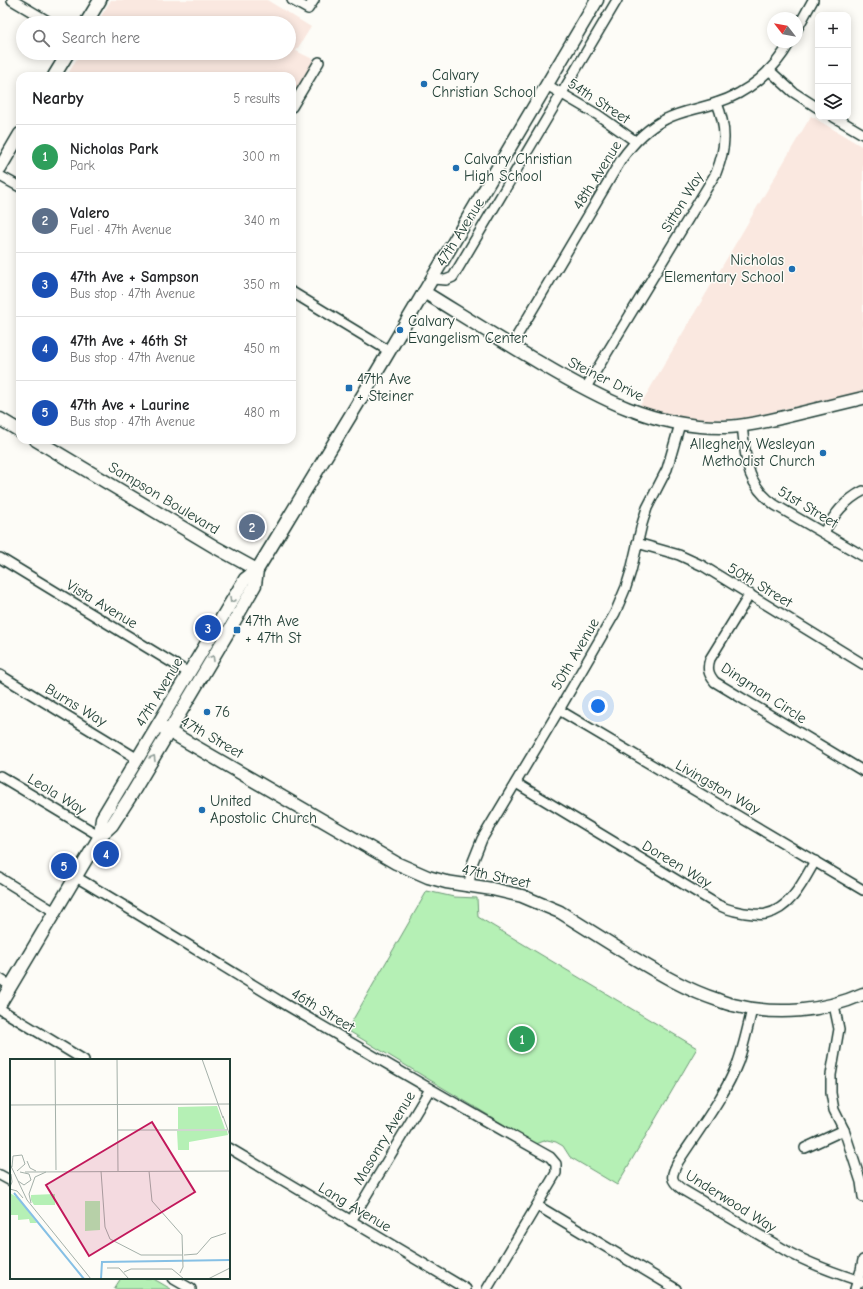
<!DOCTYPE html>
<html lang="en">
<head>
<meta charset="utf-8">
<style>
	:root { --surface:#fff; --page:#f2f2f2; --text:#202124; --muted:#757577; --line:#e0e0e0; --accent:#ea580c }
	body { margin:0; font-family:"Comic Neue",sans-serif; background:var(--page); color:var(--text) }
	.controls { position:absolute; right:12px; top:12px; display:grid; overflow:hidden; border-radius:8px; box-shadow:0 2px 10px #0003 }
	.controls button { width:36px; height:36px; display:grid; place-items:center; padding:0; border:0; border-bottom:1px solid var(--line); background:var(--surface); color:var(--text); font:20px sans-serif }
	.compass { position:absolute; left:767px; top:12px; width:36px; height:36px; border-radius:50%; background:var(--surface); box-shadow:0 2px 10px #0003; rotate:301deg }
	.you { position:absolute; left:598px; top:706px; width:14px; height:14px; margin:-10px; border:3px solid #fff; border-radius:50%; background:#1a73e8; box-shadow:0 0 0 6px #1a73e833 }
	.badge { display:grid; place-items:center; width:26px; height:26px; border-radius:50%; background:var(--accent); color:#fff; font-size:13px; font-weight:700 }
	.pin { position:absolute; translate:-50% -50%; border:2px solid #fff; box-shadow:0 1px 4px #0006 }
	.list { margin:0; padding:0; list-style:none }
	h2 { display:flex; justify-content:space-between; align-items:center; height:52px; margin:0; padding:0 16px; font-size:17px }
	h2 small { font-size:13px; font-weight:400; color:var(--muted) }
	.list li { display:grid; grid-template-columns:26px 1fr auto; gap:12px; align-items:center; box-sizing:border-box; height:64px; padding:0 16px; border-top:1px solid var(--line) }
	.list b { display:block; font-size:15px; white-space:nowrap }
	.list p { margin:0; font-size:13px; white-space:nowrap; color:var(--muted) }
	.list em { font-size:13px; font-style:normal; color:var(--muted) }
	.icon { flex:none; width:22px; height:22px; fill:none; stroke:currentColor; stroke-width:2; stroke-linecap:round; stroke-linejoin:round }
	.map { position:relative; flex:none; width:863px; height:1289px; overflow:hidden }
	.search { position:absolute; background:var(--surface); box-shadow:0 2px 10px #0003; left:16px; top:16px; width:280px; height:44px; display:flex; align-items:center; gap:10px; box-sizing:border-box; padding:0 14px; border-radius:22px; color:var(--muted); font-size:15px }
	.panel { position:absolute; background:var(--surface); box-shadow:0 2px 10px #0003; left:16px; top:72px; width:280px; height:372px; border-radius:12px }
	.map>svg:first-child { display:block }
	.built { fill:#fae8e0 }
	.green { fill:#b5f0b5; stroke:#6a9674 }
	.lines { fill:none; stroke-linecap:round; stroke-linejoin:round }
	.street-casing { stroke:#1f3d34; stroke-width:12 }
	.secondary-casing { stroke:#1f3d34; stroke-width:15 }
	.street { stroke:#fdfcf7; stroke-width:9 }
	.secondary { stroke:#fdfcf7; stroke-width:12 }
	.oneway { stroke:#8e9c96 }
	.poi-dot { fill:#1f6fb2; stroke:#fdfcf7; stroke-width:1.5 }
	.labels { text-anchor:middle; stroke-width:3; stroke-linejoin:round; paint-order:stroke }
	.poi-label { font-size:15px; fill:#1f3d34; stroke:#fdfcf7; text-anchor:start }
	.street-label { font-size:15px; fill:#1f3d34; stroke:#fdfcf7 }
	.inset-river { fill:none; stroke:#86c0e5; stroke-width:2 }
	.inset-road { fill:none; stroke:#a4b0a9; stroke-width:1 }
	.view { fill:#c2185b; fill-opacity:0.15; stroke:#c2185b; stroke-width:2 }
	.inset-edge { fill:none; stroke:#1f3d34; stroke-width:2 }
</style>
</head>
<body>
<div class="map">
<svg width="863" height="1289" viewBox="0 0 863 1289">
	<rect width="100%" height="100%" fill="#fdfcf7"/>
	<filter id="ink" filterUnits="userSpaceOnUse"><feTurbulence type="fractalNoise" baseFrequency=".025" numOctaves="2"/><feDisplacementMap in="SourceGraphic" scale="8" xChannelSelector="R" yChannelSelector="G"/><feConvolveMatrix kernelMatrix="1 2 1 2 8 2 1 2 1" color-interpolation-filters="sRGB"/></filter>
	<g filter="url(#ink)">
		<g class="built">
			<path d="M111,0H267L311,27L296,51L319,62L292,104V76H67L80,53H289V23H97Z"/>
			<path d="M811,116L863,147V391L751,417L728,419H699L666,414L639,407Z"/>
		</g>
		<g class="green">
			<path d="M427,891L454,897L477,898L478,917L697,1048L617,1185L570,1157L563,1146L556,1142L547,1140L536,1144L347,1030Z"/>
			<path d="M121,1278H152L171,1289H114Z"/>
		</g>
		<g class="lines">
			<defs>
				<g id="street">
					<path d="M12,0L51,23"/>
					<path d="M292,0L308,9L314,0"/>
					<path d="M797,29L813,0"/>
					<path d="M769,70L793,92L818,108"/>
					<path d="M547,85L598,115L635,141"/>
					<path d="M292,107L319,62"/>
					<path d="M834,117L863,134"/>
					<path d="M0,176L20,187"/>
					<path d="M432,279L446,280L453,277L617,0"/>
					<path d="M292,292L389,351"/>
					<path d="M511,346L621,160C633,143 647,128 666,119C681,111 699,109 716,103C748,93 774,71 790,42"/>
					<path d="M585,389L716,173C726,148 727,129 717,103"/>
					<path d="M742,425C746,458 745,484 775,505L863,556"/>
					<path d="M824,532C834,515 845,500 863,491"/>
					<path d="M637,543L679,555L703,566L863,664"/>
					<path d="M0,558L189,673"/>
					<path d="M750,594L710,659C707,668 708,674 715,682L863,771"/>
					<path d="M0,675L138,759"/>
					<path d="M559,710L863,890"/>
					<path d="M0,776L100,836"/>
					<path d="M516,783L718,905C730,911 741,913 754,914C758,914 762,915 766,914C791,909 804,880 815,861"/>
					<path d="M76,877C147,919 217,963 288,1006C375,1057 462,1108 550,1157L556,1164V1173L487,1289"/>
					<path d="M0,878L55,912"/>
					<path d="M469,885L472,864L482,839L559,710L615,613L626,587L631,571L642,524L647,508L667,469L680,424"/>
					<path d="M0,979L11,986"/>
					<path d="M834,1005L839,1029L831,1075V1093L834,1110L844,1130L861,1182L863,1197"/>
					<path d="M0,1009L84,1060"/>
					<path d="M752,1009C748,1027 744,1045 738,1062C725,1096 698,1131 678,1162C671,1176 669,1180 683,1190L790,1253C813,1265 838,1274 863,1282"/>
					<path d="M229,1148L466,1289"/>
					<path d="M805,1148L844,1130"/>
					<path d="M0,1175L11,1181"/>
					<path d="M538,1206L676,1289"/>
					<path d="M351,1221L430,1089"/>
					<path d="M172,1278L191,1289"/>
					<path d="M855,1289L861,1270L863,1260"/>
				</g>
				<g id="secondary">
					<path d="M86,23L100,0"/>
					<path d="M54,76L68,53"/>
					<path d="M0,168L20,134"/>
					<path d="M424,292C463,316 501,340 540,363C599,398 654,428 724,427C742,427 763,422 780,418C808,411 835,405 863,398"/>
					<path d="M0,419L20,431"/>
					<path d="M36,440L215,547L257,570"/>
					<path d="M158,725L396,863L428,877L446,882L492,889L522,896L560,912C584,927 608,942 632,957C660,974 687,990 718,1000C723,1002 728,1004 733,1005C776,1016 823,1012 863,994"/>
					<path d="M100,836L102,818L245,579L257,570L285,524L375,375L597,0"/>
					<path d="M0,1004L100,836L112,825L130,797L230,629L255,585L257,570"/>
				</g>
			</defs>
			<use href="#street" class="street-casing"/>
			<use href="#secondary" class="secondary-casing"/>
			<use href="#street" class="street"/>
			<use href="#secondary" class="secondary"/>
		</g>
		<defs><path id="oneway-chevron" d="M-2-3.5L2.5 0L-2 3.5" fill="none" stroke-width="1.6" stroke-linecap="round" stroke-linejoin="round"/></defs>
		<g class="oneway">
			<use href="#oneway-chevron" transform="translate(232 600) rotate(121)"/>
			<use href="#oneway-chevron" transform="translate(212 658) rotate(-59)"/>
			<use href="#oneway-chevron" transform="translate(153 758) rotate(-59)"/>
		</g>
	</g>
	<g class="poi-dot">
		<circle cx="424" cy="84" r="4"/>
		<circle cx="456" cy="168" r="4"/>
		<circle cx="792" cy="269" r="4"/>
		<circle cx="400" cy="330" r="4"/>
		<rect x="345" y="384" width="8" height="8" rx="2"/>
		<circle cx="823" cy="453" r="4"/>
		<rect x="233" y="626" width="8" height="8" rx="2"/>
		<circle cx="207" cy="712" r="4"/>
		<circle cx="202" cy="810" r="4"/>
	</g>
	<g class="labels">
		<g class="poi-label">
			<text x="432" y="80">Calvary<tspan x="432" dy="17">Christian School</tspan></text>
			<text x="464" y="164">Calvary Christian<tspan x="464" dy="17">High School</tspan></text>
			<text x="784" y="265" text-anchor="end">Nicholas<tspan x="784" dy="17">Elementary School</tspan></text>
			<text x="408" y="326">Calvary<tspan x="408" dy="17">Evangelism Center</tspan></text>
			<text x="357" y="384">47th Ave<tspan x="357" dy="17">+ Steiner</tspan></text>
			<text x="815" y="449" text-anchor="end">Allegheny Wesleyan<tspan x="815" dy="17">Methodist Church</tspan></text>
			<text x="245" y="626">47th Ave<tspan x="245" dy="17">+ 47th St</tspan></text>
			<text x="215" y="717">76</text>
			<text x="210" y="806">United<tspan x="210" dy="17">Apostolic Church</tspan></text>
		</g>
		<g class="street-label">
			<text transform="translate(599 101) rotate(33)" y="5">54th Street</text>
			<text transform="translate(597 175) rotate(-58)" y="5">48th Avenue</text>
			<text transform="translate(682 202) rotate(-59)" y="5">Sitton Way</text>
			<text transform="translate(460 232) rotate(-58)" y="5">47th Avenue</text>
			<text transform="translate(606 379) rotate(26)" y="5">Steiner Drive</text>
			<text transform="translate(164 498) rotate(31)" y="5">Sampson Boulevard</text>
			<text transform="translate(808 507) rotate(31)" y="5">51st Street</text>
			<text transform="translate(760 585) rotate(31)" y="5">50th Street</text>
			<text transform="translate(102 604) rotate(31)" y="5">Vista Avenue</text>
			<text transform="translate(575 654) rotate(-60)" y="5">50th Avenue</text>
			<text transform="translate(159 692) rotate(-59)" y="5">47th Avenue</text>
			<text transform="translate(764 693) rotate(33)" y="5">Dingman Circle</text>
			<text transform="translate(76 705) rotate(31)" y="5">Burns Way</text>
			<text transform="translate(212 737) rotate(30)" y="5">47th Street</text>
			<text transform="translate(718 787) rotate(30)" y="5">Livingston Way</text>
			<text transform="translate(57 794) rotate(31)" y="5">Leola Way</text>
			<text transform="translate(677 864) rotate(31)" y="5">Doreen Way</text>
			<text transform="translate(496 876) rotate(12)" y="5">47th Street</text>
			<text transform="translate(323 1010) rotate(31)" y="5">46th Street</text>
			<text transform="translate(384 1138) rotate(-59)" y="5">Masonry Avenue</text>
			<text transform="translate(731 1201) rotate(32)" y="5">Underwood Way</text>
			<text transform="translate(355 1207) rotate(31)" y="5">Lang Avenue</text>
		</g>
	</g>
	<g transform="translate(10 1059)">
		<rect width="220" height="220" fill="#fdfcf7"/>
		<path d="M207,47L215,70H168V48ZM167,72H217L218,76L179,83V91H168ZM0,134L8,139L27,164H20L19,160L8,161V156H0ZM45,135V146H24L21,141V136ZM75,142H90V171L75,172Z" fill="#b5f0b5"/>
		<path class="inset-river" d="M4,134L74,220M91,220L92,203L220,201"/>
		<path class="inset-road" d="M45,0L46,111M107,0L108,112M133,0H181M192,0L213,59M0,46L220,45M213,57L220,77M108,71H217M17,102L20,109L26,112M0,105L17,141L81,220M2,108L3,97L12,96L15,105L7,112M91,112L95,168L100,180L131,196H172M139,112L142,142L172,176L173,208L170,214M15,113L220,112M8,122L14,126L21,121L19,115L10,113M0,128L2,123L1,115M0,130L7,132L13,139M21,144L19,135L25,118L36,113M174,196L187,195L201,179L216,174M97,209H109L119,220M114,213L121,210H162L174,220M198,220L220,209"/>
		<path class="view" d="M142,63L185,133L79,197L36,126Z"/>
		<rect width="220" height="220" class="inset-edge"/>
	</g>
</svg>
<div class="controls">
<button>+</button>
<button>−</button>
<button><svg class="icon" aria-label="layers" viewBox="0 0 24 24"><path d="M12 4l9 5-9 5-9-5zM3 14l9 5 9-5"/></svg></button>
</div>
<svg class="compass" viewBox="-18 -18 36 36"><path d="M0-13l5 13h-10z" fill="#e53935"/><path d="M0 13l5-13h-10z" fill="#757577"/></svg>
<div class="you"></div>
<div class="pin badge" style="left:522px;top:1039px;background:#2e9e5b">1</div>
<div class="pin badge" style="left:252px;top:527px;background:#5c6f8a">2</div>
<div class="pin badge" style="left:208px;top:628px;background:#1a4fb4">3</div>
<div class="pin badge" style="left:106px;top:854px;background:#1a4fb4">4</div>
<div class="pin badge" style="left:64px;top:866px;background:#1a4fb4">5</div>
<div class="search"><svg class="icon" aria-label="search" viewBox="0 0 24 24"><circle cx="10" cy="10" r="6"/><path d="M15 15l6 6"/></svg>Search here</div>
<section class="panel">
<h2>Nearby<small>5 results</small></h2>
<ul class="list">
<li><span class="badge" style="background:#2e9e5b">1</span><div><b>Nicholas Park</b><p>Park</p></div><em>300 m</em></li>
<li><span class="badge" style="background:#5c6f8a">2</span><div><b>Valero</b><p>Fuel · 47th Avenue</p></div><em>340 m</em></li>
<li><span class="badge" style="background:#1a4fb4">3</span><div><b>47th Ave + Sampson</b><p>Bus stop · 47th Avenue</p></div><em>350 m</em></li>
<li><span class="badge" style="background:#1a4fb4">4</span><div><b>47th Ave + 46th St</b><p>Bus stop · 47th Avenue</p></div><em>450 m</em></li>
<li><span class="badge" style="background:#1a4fb4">5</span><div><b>47th Ave + Laurine</b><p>Bus stop · 47th Avenue</p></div><em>480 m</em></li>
</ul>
</section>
</div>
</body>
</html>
